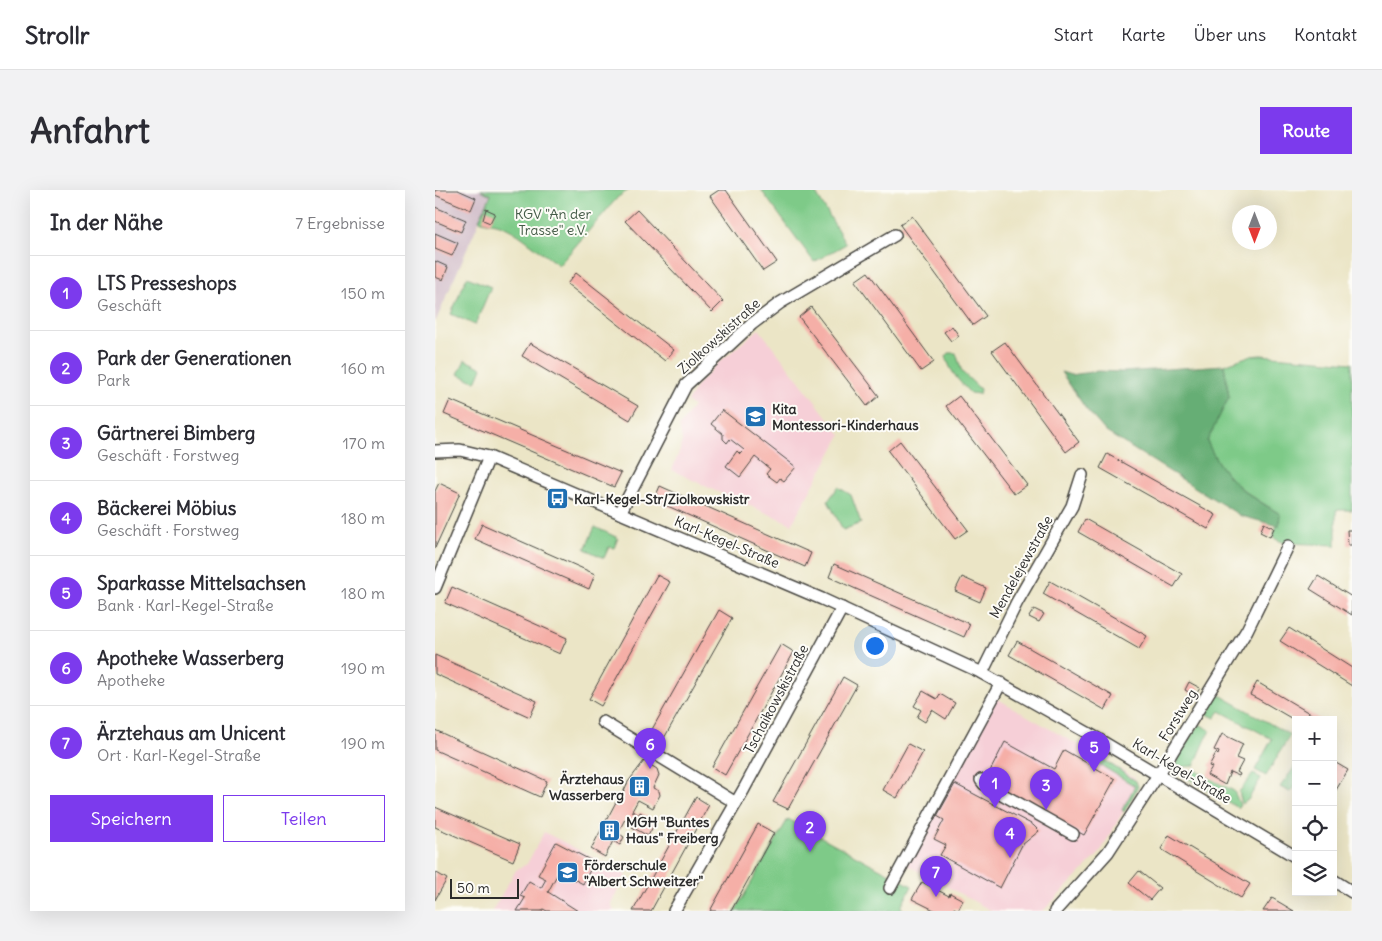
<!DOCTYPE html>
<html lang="de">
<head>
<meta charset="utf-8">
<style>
	:root { --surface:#fff; --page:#f2f2f3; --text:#2b2b33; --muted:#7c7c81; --line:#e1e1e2; --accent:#7c3aed }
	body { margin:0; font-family:Delius,sans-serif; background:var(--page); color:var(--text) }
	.controls { position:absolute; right:15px; bottom:15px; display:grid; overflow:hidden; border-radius:0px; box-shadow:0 5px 20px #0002 }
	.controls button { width:45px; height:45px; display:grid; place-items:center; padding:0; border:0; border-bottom:1px solid var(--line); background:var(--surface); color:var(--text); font:25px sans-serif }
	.compass { position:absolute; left:797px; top:15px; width:45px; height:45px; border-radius:50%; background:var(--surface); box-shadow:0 5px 20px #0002; rotate:180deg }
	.scale { position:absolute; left:15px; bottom:12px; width:69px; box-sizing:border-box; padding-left:5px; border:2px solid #2b2b2b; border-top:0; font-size:14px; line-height:18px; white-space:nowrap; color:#2b2b2b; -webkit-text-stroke:4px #fdfcf7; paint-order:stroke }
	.you { position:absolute; left:439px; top:455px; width:18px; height:18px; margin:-12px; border:4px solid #fff; border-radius:50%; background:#1a73e8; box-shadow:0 0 0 8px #1a73e833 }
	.badge { display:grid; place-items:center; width:32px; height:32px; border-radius:50%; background:var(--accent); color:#fff; font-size:16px; font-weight:700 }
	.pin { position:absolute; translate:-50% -41px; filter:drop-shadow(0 1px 2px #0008) }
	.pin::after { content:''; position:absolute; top:26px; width:18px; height:15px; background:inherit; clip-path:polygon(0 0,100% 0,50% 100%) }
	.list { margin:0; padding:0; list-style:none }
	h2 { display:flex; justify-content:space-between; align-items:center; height:65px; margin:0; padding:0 20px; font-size:21px }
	h2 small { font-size:16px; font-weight:400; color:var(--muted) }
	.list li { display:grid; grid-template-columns:32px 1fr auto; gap:15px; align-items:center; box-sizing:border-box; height:75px; padding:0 20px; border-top:1px solid var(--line) }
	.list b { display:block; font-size:19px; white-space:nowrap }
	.list p { margin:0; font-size:16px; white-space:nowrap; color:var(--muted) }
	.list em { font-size:16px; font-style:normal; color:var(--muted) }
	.actions { display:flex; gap:10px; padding:15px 20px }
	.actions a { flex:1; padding:11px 0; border:1px solid var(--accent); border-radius:0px; text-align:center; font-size:18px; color:var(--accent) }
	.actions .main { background:var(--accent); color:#fff }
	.icon { flex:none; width:28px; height:28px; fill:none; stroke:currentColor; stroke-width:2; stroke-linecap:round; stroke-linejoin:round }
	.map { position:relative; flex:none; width:917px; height:721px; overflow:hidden; border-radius:0px }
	header { display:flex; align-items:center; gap:30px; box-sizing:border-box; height:70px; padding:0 25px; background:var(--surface); border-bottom:1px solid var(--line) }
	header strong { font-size:24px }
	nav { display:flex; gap:28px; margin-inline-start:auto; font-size:18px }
	.intro { display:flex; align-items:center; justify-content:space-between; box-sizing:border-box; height:120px; padding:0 30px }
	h1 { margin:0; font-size:35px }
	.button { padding:12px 22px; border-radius:0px; background:var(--accent); color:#fff; font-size:18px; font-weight:700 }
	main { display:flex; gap:30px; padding:0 30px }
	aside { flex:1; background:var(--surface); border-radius:0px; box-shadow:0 5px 20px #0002 }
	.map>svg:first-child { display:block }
	.built { fill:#f6cfd7 }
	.industrial { fill:#d1bdc9 }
	.green { fill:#7eca88; stroke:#547a5a }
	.forest { fill:#66ae74; stroke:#486c50 }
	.building { fill:#f5afa7 }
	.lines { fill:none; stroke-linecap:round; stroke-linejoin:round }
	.minor-casing { stroke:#484742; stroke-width:14 }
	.minor { stroke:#fff; stroke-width:11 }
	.labels { text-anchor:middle; stroke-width:4; stroke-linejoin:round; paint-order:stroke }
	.park-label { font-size:14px; fill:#445b47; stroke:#fdfcf7 }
	.street-label { font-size:14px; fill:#2b2b2b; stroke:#fdfcf7 }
	.poi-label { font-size:14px; font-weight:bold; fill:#2b2b2b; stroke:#fdfcf7; text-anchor:start }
</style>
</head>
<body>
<header>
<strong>Strollr</strong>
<nav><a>Start</a><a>Karte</a><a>Über uns</a><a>Kontakt</a></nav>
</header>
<div class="intro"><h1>Anfahrt</h1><a class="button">Route</a></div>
<main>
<aside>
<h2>In der Nähe<small>7 Ergebnisse</small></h2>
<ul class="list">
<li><span class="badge">1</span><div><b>LTS Presseshops</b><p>Geschäft</p></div><em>150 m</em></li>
<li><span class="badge">2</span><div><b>Park der Generationen</b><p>Park</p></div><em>160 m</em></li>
<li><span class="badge">3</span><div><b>Gärtnerei Bimberg</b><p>Geschäft · Forstweg</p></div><em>170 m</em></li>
<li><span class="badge">4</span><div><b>Bäckerei Möbius</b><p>Geschäft · Forstweg</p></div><em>180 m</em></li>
<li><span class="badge">5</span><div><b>Sparkasse Mittelsachsen</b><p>Bank · Karl-Kegel-Straße</p></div><em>180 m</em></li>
<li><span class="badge">6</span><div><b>Apotheke Wasserberg</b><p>Apotheke</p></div><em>190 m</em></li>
<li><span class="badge">7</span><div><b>Ärztehaus am Unicent</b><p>Ort · Karl-Kegel-Straße</p></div><em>190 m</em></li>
</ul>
<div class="actions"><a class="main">Speichern</a><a>Teilen</a></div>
</aside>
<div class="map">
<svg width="917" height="721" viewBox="0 0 917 721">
	<rect width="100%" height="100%" fill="#fdfcf7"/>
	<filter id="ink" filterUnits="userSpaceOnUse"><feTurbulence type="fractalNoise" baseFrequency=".02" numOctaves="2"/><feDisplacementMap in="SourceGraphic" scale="10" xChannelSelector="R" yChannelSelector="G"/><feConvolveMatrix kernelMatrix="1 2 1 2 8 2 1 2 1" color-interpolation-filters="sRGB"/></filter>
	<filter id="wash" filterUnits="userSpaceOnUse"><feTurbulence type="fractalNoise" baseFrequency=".0096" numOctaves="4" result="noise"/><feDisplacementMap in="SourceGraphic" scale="20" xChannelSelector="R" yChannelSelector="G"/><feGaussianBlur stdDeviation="1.12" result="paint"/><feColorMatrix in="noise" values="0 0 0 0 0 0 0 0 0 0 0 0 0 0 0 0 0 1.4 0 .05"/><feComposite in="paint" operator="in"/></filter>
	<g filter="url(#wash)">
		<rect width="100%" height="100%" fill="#ebe5c6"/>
		<g class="built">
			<path d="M324,139L406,245L357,334L276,299L237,280L245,260L247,250L244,237L258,216L252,212L262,195L283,173Z"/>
			<path d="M561,508L699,587L703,595L664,664L608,721H557L470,674Z"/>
			<path d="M109,642L192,685L176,713L179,721H57L81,680L92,674Z"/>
		</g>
		<path class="industrial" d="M0,0H46L56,4L0,133Z"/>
		<g class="green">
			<path d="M46,0H194L183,7L124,75C105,63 89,46 70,37C62,33 52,33 44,30L56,5Z"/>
			<path d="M326,0H379L411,54L379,72Z"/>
			<path d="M32,87L56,97L40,135L16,124Z"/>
			<path d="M514,163H521L527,182L545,199L544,204L535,203C524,191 515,182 511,166Z"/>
			<path d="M826,165L917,173V320H901V355L850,353L838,348L845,324C810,302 789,291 772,251L794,207L789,175L814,166Z"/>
			<path d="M30,170L47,178L41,192L23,184Z"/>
			<path d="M403,297L416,305L426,333L408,340L393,311Z"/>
			<path d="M160,337L183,348L179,358L174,357L169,368L150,359Z"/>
			<path d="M783,504L855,545L831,586L820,580L837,549L785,521L780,528L772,524Z"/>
			<path d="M764,534L775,540L759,576L742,577L741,570Z"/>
			<path d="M660,564L701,591L703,597L689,622L687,620L700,596L657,570Z"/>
			<path d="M861,575V594L855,602L845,597Z"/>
			<path d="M762,580L764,583L799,601L805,615L803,618L742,582Z"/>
			<path d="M818,584L826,588L813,610L807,614L804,602Z"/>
			<path d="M353,629L477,696L466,717L469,721H300Z"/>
		</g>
		<path class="forest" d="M789,175L794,207L772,251C789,291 810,303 845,324L844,336L806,326L671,242L651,219L626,182L636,185L663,181L688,182Z"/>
		<g id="blocks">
			<g class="building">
				<path d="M0,0H23L41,8L36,20L0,5Z"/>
				<path d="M284,0H291L342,72L328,81L275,6Z"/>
				<path d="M0,17L31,30L26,42L0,31Z"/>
				<path d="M51,19L60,23L55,33L48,30Z"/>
				<path d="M202,20L288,111L277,122L190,31Z"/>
				<path d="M477,26L551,126L538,135L465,35Z"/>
				<path d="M0,43L23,53L17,66L0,59Z"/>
				<path d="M0,71L13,77L8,90L0,87Z"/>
				<path d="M433,82L499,172L486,181L420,91Z"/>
				<path d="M141,83L239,160L230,171L132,94Z"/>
				<path d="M376,117L444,206L432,216L364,127Z"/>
				<path d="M517,136L524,146L516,151L509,142Z"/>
				<path d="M570,152L644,252L631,262L557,161Z"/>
				<path d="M95,153L203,216L195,230L87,166Z"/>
				<path d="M524,206L592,295L579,304L511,216Z"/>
				<path d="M15,210L186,283L179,297L9,224Z"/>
				<path d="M287,220L361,277L349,291L345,288L342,292L331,284L335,279L320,267L305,287L291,276L302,261L305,264L309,260L295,249L292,253L288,249V244L276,234Z"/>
				<path d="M465,251L533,340L520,349L453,261Z"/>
				<path d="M672,264L781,325L773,339L665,278Z"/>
				<path d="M4,293L25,303L0,358V301Z"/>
				<path d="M225,296L376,363L370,377L219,310Z"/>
				<path d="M650,329L747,384L739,397L643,342Z"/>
				<path d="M829,333L839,338L835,347L825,342Z"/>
				<path d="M47,334L160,384L154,399L40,349Z"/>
				<path d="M912,340H917V355H913Z"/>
				<path d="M399,374L535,434L529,447L394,387Z"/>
				<path d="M222,385L235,392L166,516L154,509Z"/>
				<path d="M883,386L917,407V425L875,399Z"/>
				<path d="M527,387L551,398L545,412L520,401Z"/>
				<path d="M615,391L712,446L704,459L608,404Z"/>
				<path d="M17,397L132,448L125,464L10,413Z"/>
				<path d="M599,419L609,424L604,432L594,427Z"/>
				<path d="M284,420L297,428L228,550L215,543Z"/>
				<path d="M854,438L917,478V496L845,451Z"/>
				<path d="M582,451L678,506L670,520L574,465Z"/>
				<path d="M346,454L359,462L290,585L277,577Z"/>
				<path d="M0,465L102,511L95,527L0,484Z"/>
				<path d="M408,487L422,495L353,619L338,612Z"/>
				<path d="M754,492L765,498L760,506L750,500Z"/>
				<path d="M822,492L886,530L861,531L823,509L815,505Z"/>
				<path d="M488,501L502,509L505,504L520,513L511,529L497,520L490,532L482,527L486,520L479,516Z"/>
				<path d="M0,540L112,591L105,607L0,560Z"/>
				<path d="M787,544L808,554L801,568L808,571L802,582L805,584L804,586L795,582L790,595L772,585L777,577L774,576L781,563L783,565L784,562L779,560Z"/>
				<path d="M570,552L619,579L629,560L680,589L649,645L550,591Z"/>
				<path d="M473,554L488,562L462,608L448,600Z"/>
				<path d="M209,571L222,579L224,585L218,598L224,601L225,605L218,618L203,610L197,621L204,625L205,622L221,631L213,646L197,637L199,633L190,629L183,643L189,647L185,655L178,651L170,667L156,659L181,612L183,613L193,592Z"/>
				<path d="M901,573L913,580L898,605V577Z"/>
				<path d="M520,594L598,635L604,641L587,655L565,698L505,665L511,655L499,649L509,630L502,626Z"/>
				<path d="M261,607L274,615L216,721H198Z"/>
				<path d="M0,617L85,654L78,671L0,637Z"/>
				<path d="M323,634L339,643L296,721H275Z"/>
				<path d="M734,645L815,694L806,708L726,659Z"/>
				<path d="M121,652L159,672L148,694L124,681L113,702L143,721H112L108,719L107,721H82L90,708L85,706L94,691L106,698L111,689L103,685Z"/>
				<path d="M704,681L725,698L715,710L694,693Z"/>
				<path d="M0,682L12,689L0,710Z"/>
				<path d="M487,692L514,706L515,703L528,710L523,720L519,718L518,721H501L477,709Z"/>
				<path d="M837,708L859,721H828Z"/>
			</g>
		</g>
	</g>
	<g filter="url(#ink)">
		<use href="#blocks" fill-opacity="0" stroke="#484742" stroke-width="1"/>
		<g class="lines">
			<defs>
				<g id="minor">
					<path d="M0,261L25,260L54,267L387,409L543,481L651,542L861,667"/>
					<path d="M185,323L251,195L317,134L345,113L460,45"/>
					<path d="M0,398L54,267"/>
					<path d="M547,483L582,412L637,316L647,285"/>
					<path d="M168,532L301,613"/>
					<path d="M546,590L549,594L638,644"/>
					<path d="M898,690L917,702"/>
					<path d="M455,698L566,493"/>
					<path d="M239,721L309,599L407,418"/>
					<path d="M620,721L673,662L723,585L812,440L853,356"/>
				</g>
			</defs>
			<use href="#minor" class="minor-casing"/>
			<use href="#minor" class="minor"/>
		</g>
	</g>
	<defs>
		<symbol id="school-square" viewBox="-11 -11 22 22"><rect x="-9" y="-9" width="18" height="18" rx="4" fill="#1f6fb2" stroke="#fdfcf7"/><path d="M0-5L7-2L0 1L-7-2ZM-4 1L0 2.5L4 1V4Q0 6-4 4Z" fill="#fff"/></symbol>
		<symbol id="bus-square" viewBox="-11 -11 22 22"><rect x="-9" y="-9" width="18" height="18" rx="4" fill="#1f6fb2" stroke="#fdfcf7"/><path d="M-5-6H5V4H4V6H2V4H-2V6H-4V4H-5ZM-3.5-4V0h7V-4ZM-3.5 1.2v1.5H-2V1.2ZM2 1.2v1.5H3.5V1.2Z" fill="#fff"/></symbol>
		<symbol id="building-square" viewBox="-11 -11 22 22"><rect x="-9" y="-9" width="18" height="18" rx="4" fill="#1f6fb2" stroke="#fdfcf7"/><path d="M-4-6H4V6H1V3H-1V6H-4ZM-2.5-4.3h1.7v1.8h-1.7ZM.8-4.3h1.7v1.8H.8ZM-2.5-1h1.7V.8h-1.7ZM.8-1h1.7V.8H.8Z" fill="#fff"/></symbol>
	</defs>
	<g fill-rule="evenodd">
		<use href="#school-square" x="308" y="214" width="25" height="25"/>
		<use href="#bus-square" x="110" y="296" width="25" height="25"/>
		<use href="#building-square" x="192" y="584" width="25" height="25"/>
		<use href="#building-square" x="162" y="628" width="25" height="25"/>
		<use href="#school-square" x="120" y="670" width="25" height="25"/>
	</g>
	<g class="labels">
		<g class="park-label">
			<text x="118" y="29">KGV "An der<tspan x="118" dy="16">Trasse" e.V.</tspan></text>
		</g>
		<g class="street-label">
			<text transform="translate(284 146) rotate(-42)" y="5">Ziolkowskistraße</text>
			<text transform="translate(292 352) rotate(23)" y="5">Karl-Kegel-Straße</text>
			<text transform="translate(586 377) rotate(-61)" y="5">Mendelejewstraße</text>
			<text transform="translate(341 509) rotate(-62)" y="5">Tschaikowskistraße</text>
			<text transform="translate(743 525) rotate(-58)" y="5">Forstweg</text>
			<text transform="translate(747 581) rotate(31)" y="5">Karl-Kegel-Straße</text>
		</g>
		<g class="poi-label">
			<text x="337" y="224">Kita<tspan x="337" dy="16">Montessori-Kinderhaus</tspan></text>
			<text x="139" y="314">Karl-Kegel-Str/Ziolkowskistr</text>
			<text x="189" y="594" text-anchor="end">Ärztehaus<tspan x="189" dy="16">Wasserberg</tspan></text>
			<text x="191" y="637">MGH "Buntes<tspan x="191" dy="16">Haus" Freiberg</tspan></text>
			<text x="149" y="680">Förderschule<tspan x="149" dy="16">"Albert Schweitzer"</tspan></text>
		</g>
	</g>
</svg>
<div class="controls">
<button>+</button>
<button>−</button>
<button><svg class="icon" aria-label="locate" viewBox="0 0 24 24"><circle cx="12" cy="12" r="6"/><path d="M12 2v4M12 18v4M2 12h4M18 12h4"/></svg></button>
<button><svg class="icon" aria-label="layers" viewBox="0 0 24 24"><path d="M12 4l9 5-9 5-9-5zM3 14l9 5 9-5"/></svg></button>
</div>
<svg class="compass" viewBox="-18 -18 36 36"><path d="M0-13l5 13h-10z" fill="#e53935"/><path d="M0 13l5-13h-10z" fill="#7c7c81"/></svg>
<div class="scale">50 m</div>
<div class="you"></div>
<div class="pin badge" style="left:560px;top:618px">1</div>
<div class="pin badge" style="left:375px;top:662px">2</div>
<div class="pin badge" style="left:611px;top:620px">3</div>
<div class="pin badge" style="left:575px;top:668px">4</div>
<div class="pin badge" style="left:659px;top:582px">5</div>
<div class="pin badge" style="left:215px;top:579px">6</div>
<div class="pin badge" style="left:501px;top:707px">7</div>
</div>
</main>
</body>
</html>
